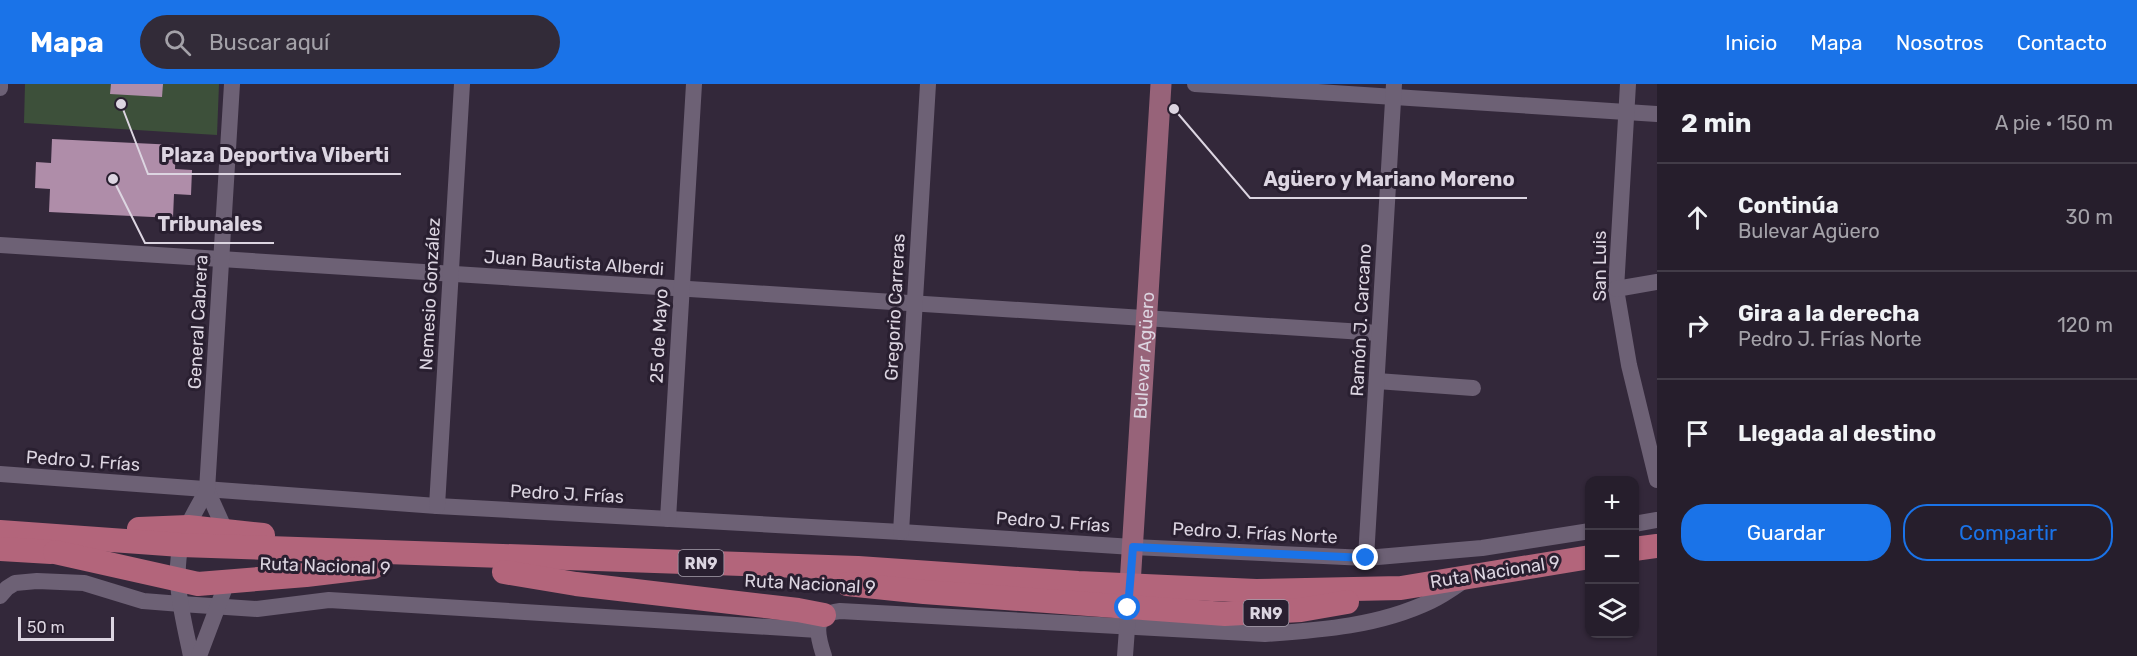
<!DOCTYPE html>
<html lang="es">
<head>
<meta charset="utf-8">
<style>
	:root { --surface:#261e2c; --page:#322b38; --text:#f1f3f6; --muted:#a4a2a9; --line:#423c48; --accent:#1a73e8 }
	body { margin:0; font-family:Rubik,sans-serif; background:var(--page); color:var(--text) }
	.controls { position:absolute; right:18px; bottom:18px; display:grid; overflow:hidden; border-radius:12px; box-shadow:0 2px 4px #0004 }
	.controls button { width:54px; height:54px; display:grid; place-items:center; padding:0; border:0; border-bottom:2px solid var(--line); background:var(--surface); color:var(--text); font:30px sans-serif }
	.scale { position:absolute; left:18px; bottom:15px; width:96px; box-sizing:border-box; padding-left:6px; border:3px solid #dcd5e1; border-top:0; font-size:16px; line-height:21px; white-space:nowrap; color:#dcd5e1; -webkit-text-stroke:4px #291f30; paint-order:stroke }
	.stop { position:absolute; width:18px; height:18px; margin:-14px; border:4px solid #1a73e8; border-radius:50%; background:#fff }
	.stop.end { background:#1a73e8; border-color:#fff; box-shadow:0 2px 6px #0008 }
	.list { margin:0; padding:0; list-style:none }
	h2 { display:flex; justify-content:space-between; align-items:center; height:78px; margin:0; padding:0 24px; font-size:26px }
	h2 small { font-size:20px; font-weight:400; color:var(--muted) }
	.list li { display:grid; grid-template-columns:39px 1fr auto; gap:18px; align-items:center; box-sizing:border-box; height:108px; padding:0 24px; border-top:2px solid var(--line) }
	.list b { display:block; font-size:22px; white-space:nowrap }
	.list p { margin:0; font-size:20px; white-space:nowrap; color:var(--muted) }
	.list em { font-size:20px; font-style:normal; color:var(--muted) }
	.actions { display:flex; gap:12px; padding:18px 24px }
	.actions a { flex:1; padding:14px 0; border:2px solid var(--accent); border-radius:24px; text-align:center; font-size:21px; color:var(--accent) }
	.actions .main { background:var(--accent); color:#fff }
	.icon { flex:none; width:33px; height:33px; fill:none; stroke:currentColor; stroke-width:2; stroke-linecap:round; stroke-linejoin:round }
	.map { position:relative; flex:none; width:1657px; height:572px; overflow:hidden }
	header { display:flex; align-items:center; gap:36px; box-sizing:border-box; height:84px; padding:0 30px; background:var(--accent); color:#fff }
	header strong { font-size:28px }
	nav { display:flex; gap:33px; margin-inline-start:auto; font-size:21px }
	.search { width:420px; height:54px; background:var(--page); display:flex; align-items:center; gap:15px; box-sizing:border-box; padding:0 21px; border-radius:33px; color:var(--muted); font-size:22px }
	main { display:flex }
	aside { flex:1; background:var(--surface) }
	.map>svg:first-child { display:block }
	.green { fill:#3d503a }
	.building { fill:#af8da9 }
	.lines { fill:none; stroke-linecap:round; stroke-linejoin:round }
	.minor { stroke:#6d6175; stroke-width:16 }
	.major { stroke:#976379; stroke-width:21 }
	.highway { stroke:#b3657b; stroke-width:24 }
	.route { stroke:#1a73e8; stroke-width:8 }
	.labels { text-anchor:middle; stroke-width:6; stroke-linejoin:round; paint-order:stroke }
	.shield { fill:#291f30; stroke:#a69eac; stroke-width:1.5 }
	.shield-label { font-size:16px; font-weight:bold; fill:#dcd5e1 }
	.street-label { font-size:18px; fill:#dcd5e1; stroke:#291f30 }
	.leader { fill:none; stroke:#dcd5e1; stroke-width:2 }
	.callout-dot { fill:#dcd5e1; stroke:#291f30; stroke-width:2 }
	.callout-label { font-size:20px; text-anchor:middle; font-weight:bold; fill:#dcd5e1; stroke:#291f30; stroke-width:6; stroke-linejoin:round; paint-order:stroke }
</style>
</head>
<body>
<header>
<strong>Mapa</strong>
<div class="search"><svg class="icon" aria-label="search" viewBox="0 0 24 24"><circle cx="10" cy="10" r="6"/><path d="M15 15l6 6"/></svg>Buscar aquí</div>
<nav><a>Inicio</a><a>Mapa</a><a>Nosotros</a><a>Contacto</a></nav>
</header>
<main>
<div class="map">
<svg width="1657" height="572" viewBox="0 0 1657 572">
	<rect width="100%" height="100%" fill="#33283a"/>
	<path class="green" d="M25,0H219L217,51L24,39Z"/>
	<g class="building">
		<path d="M111,0H163L162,13L110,10Z"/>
		<path d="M52,55L176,61L175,85L192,86L191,111L174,110L173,134L49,128L50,105L35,104L36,78L51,79Z"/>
	</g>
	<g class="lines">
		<g class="minor">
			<path d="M1195,0L1657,30"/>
			<path d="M1628,0L1616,205L1629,281L1657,396"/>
			<path d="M0,4V0"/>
			<path d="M0,161L1379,249"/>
			<path d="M1616,205L1657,198"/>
			<path d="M1377,297L1473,304"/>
			<path d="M0,390L437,422L901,448L1133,463L1366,474L1482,464L1590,447"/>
			<path d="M207,406L225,446"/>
			<path d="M437,422L462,0"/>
			<path d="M668,435L694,0"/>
			<path d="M1634,440L1657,436"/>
			<path d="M901,448L928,0"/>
			<path d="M1366,474L1394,0"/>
			<path d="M0,512L7,504L15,499L37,497L84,499L143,517L181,520L257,525L329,516L818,546"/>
			<path d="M191,572C184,537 172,496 181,461C186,441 198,423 207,406L232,0"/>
			<path d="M199,572L227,498"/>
			<path d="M824,572C817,551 811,530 840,527L1265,550C1322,546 1379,542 1431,517C1442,512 1452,505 1462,498"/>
			<path d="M1125,572L1128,531"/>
		</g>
		<path class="major" id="s1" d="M1129,517L1161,0"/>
		<g class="highway">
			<path d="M139,445L188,443L263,451"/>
			<path d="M0,448L181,461L858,484L1078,499L1256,507L1401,504L1590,473"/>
			<path d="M0,465L51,468"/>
			<path d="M1634,465L1657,462"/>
			<path d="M55,468L198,500L306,491L373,483"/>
			<path d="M504,488L576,500L798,526L824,531"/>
			<path d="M847,500L924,508L1225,530L1301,526L1347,518"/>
		</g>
	</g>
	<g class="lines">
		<path class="route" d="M1128,524L1133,463L1366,474"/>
	</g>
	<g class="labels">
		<g class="shield">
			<rect x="678.5" y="466" width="45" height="26" rx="4.5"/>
			<rect x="1243.5" y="516" width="45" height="26" rx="4.5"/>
		</g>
		<g class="shield-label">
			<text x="701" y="485">RN9</text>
			<text x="1266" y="535">RN9</text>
		</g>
		<g class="street-label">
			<text transform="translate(574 179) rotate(4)" y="6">Juan Bautista Alberdi</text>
			<text transform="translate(1600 182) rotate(-90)" y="6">San Luis</text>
			<text transform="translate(430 210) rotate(-87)" y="6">Nemesio González</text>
			<text transform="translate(895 223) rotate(-87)" y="6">Gregorio Carreras</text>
			<text transform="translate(1361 236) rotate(-87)" y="6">Ramón J. Carcano</text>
			<text transform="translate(198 238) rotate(-87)" y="6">General Cabrera</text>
			<text transform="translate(659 252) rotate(-87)" y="6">25 de Mayo</text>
			<text dy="6" stroke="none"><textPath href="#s1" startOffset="246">Bulevar Agüero</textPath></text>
			<text transform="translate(83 377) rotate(4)" y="6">Pedro J. Frías</text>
			<text transform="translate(567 410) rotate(3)" y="6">Pedro J. Frías</text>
			<text transform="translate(1053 438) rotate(4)" y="6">Pedro J. Frías</text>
			<text transform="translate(1255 449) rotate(3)" y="6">Pedro J. Frías Norte</text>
			<text transform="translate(325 482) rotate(2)" y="6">Ruta Nacional 9</text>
			<text transform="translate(1495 488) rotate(-9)" y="6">Ruta Nacional 9</text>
			<text transform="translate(810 500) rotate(3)" y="6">Ruta Nacional 9</text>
		</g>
	</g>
	<path class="leader" d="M121 20L148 90H401M1174 25L1250 114H1527M113 95L145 159H274"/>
	<g class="callout-dot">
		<circle cx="121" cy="20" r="6"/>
		<circle cx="1174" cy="25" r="6"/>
		<circle cx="113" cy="95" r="6"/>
	</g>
	<g class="callout-label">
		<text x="275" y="78">Plaza Deportiva Viberti</text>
		<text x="1389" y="102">Agüero y Mariano Moreno</text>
		<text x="210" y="147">Tribunales</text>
	</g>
</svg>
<div class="controls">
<button>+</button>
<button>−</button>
<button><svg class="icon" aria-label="layers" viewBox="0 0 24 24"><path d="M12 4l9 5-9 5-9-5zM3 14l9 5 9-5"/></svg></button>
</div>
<div class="scale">50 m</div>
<div class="stop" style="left:1128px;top:524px"></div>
<div class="stop end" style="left:1366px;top:474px"></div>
</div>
<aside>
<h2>2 min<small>A pie · 150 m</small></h2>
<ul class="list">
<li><svg class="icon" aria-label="ahead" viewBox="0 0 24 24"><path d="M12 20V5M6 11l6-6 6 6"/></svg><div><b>Continúa</b><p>Bulevar Agüero</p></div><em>30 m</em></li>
<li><svg class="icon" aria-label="right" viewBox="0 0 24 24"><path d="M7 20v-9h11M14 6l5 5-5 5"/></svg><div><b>Gira a la derecha</b><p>Pedro J. Frías Norte</p></div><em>120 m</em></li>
<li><svg class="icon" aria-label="arrive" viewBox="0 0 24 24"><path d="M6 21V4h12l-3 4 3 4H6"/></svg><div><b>Llegada al destino</b></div></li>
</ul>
<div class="actions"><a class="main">Guardar</a><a>Compartir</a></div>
</aside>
</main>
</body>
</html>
